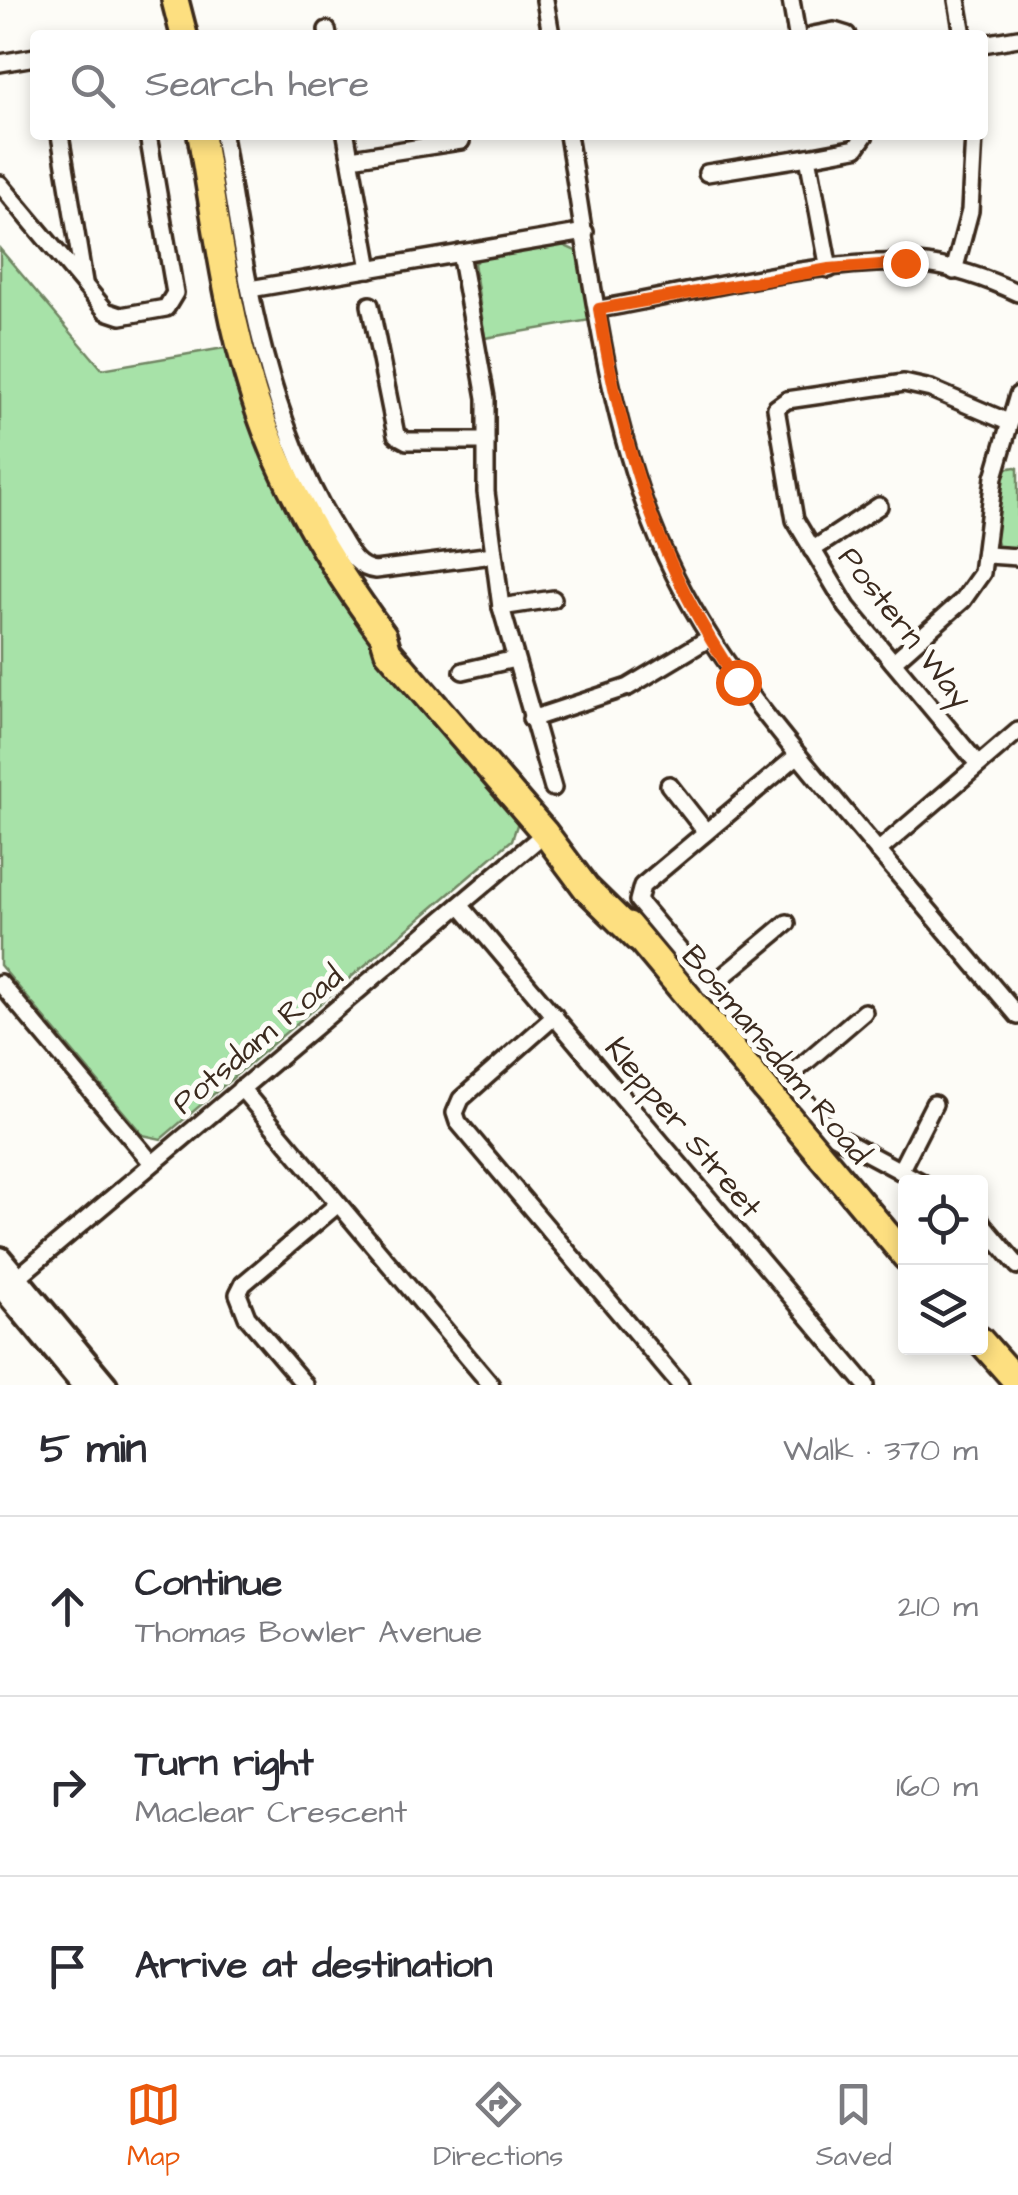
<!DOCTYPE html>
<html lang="en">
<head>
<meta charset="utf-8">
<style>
	:root { --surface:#fff; --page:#f2f2f3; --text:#2b2b33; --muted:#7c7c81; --line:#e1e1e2; --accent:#ea580c }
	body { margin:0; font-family:"Architects Daughter",sans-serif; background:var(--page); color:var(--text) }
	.controls { position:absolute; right:30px; bottom:30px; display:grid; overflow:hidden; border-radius:10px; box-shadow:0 5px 15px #0003 }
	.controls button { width:90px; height:90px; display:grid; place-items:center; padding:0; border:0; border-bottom:2px solid var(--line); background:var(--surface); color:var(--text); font:50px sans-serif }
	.stop { position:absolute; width:30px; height:30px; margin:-22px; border:8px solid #ea580c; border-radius:50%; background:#fff }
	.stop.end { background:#ea580c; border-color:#fff; box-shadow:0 2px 10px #0008 }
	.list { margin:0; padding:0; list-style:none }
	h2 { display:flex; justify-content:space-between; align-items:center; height:130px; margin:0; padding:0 40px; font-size:42px }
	h2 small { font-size:32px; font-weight:400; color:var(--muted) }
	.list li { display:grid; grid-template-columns:65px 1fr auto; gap:30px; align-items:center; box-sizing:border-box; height:180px; padding:0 40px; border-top:2px solid var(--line) }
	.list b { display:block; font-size:38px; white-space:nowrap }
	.list p { margin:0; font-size:32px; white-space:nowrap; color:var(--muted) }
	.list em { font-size:32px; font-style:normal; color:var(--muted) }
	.icon { flex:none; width:55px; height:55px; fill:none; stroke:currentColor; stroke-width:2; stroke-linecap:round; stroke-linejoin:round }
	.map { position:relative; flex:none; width:1018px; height:1385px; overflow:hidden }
	.search { position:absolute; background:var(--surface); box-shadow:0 5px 15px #0003; left:30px; right:30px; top:30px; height:110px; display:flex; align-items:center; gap:25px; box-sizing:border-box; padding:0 35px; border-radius:10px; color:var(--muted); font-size:38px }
	.sheet { height:670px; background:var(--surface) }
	nav { display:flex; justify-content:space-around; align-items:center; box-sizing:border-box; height:140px; border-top:2px solid var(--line); background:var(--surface); font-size:28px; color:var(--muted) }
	nav a { display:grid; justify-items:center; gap:5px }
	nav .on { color:var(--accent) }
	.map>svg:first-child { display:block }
	.green { fill:#a7e2a8; stroke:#718663; stroke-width:2.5 }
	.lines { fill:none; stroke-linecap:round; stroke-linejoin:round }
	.street-casing { stroke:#3b2a1e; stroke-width:22 }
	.secondary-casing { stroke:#3b2a1e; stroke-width:30 }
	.primary-casing { stroke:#3b2a1e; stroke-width:32 }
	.street { stroke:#fdfcf7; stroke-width:15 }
	.secondary { stroke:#fdfcf7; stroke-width:22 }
	.primary { stroke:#fddf80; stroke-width:25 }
	.route { stroke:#ea580c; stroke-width:12 }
	.labels { text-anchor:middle; stroke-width:10; stroke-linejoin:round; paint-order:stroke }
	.street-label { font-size:32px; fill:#3b2a1e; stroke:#fdfcf7 }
</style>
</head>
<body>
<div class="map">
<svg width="1018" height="1385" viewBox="0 0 1018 1385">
	<rect width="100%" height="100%" fill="#fdfcf7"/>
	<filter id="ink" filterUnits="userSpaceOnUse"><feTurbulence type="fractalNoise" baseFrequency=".01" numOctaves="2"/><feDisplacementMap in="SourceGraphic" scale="20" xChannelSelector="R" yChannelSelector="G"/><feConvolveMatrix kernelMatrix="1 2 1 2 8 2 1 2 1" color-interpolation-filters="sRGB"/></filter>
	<g filter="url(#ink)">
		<g class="green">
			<path d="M563,245L578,252L590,320L485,338L474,263L480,259Z"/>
			<path d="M0,249L102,369L230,347L272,472L518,822L512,840L161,1139L143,1135L0,965Z"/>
			<path d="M1015,467L1018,468V552L1000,549C988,534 994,485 1005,469Z"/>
		</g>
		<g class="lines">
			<defs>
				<g id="street">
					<path d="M545,0L551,35"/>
					<path d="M791,0L797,35"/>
					<path d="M957,0L963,35"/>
					<path d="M327,30L328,35"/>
					<path d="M813,35L834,31L847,35"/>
					<path d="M983,44L1018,38"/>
					<path d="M0,63L35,57"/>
					<path d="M60,135L84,282"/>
					<path d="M223,135C245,271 264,415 338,534C348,549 355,568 375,570L493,555"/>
					<path d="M346,135L370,269"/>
					<path d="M568,135C591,271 605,413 659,541C702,643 771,723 842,808C901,877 959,947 1018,1016"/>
					<path d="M351,158L461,141"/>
					<path d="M707,173L808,157"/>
					<path d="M0,184L106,311L121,316L166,308L175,293L148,135"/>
					<path d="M460,253L486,398V492L501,607L553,788"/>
					<path d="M829,269L808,157L856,148L865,135"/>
					<path d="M954,271L970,211L974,135"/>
					<path d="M250,289L585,232"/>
					<path d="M370,305L396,435L407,441H486"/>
					<path d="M599,309C692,293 824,258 916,263C948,265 989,279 1018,293"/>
					<path d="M812,550L879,506"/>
					<path d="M988,555L1018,557"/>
					<path d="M501,607L553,599"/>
					<path d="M893,662L963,600L982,573L994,477L1018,395"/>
					<path d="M463,671L515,659"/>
					<path d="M531,719L628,687L708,639"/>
					<path d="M798,755L642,886L638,901L835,1136L921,1182"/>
					<path d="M978,764L847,607L795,520L776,408L787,400L904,383L931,389L1008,422"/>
					<path d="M669,785L706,832"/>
					<path d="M878,851L1018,731"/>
					<path d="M460,905L866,1385"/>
					<path d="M0,983L152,1163"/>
					<path d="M709,988L787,923"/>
					<path d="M555,1016L461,1099L455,1113L458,1122L680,1385"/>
					<path d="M786,1079L864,1012"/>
					<path d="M241,1088L491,1385"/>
					<path d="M900,1171L934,1104"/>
					<path d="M980,1221L1018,1266"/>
					<path d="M11,1283L545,833"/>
					<path d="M305,1385L247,1317L238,1294L243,1284L338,1204"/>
				</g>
				<g id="secondary">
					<path d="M0,1259L105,1385"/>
					<path d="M0,1284L84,1385"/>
				</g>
				<g id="primary">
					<path d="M175,0L184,35"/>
					<path d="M201,135C216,222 227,312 254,396C282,484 328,561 383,635L388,651L545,833L586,888L637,938"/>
					<path d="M628,925L906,1257"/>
					<path d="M980,1340L1018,1383"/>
				</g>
			</defs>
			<use href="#street" class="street-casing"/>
			<use href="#secondary" class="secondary-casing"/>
			<use href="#primary" class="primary-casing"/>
			<use href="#street" class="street"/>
			<use href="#secondary" class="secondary"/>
			<use href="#primary" class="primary"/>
		</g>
	</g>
	<g class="lines" filter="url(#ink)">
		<path class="route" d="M738,682C659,568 621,445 599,309L829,269L905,263"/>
	</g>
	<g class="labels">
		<g class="street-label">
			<text transform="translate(906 627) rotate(52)" y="11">Postern Way</text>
			<text transform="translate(257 1039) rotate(-40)" y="11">Potsdam Road</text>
			<text transform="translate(777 1054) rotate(50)" y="11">Bosmansdam Road</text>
			<text transform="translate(684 1127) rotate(50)" y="11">Klepper Street</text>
		</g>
	</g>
</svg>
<div class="controls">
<button><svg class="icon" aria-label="locate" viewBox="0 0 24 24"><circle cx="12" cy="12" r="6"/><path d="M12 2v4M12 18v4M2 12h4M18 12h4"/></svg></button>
<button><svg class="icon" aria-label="layers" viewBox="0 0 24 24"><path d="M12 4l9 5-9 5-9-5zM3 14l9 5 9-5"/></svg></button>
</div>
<div class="stop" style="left:738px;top:682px"></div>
<div class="stop end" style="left:905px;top:263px"></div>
<div class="search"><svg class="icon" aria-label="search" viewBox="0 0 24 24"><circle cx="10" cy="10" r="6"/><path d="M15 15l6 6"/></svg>Search here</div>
</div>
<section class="sheet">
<h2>5 min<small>Walk · 370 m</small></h2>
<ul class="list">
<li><svg class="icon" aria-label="ahead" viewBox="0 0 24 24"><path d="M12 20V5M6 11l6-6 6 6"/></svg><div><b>Continue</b><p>Thomas Bowler Avenue</p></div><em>210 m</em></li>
<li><svg class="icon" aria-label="right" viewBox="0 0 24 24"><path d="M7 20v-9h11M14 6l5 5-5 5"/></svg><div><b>Turn right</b><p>Maclear Crescent</p></div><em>160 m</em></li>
<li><svg class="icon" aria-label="arrive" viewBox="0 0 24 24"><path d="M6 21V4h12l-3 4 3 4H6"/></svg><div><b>Arrive at destination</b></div></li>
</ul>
</section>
<nav>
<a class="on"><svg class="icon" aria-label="map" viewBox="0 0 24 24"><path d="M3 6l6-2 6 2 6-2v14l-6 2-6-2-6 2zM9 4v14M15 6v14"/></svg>Map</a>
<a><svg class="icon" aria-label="directions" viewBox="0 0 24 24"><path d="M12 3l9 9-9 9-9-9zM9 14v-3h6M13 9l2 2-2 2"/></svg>Directions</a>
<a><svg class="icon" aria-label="saved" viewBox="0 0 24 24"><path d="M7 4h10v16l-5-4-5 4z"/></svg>Saved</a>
</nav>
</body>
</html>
